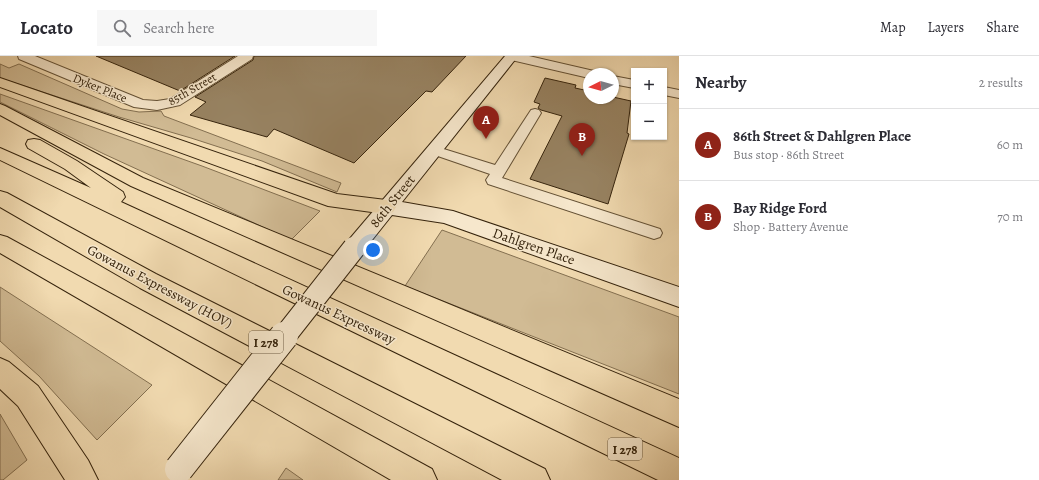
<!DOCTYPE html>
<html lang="en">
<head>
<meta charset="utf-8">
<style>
	:root { --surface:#fff; --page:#f7f7f7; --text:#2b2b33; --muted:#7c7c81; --line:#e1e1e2; --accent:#8f2418 }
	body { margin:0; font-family:Alegreya,serif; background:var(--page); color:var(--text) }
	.controls { position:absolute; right:12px; top:12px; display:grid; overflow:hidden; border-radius:0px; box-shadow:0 1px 3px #0004 }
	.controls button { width:36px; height:36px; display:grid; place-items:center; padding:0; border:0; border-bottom:1px solid var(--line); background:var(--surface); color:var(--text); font:20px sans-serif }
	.compass { position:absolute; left:583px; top:12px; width:36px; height:36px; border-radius:50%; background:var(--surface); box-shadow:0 1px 3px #0004; rotate:265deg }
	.you { position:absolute; left:373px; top:194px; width:14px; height:14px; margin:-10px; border:3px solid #fff; border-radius:50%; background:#1a73e8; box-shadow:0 0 0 6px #1a73e833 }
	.badge { display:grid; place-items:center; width:26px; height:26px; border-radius:50%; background:var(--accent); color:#fff; font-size:13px; font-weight:700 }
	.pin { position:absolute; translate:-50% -33px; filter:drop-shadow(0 1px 2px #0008) }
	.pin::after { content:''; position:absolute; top:21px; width:14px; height:12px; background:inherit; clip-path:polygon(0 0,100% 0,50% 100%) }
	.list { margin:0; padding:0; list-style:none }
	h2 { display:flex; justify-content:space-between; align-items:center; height:52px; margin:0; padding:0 16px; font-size:17px }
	h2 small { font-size:13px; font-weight:400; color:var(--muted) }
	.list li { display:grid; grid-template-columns:26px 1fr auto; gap:12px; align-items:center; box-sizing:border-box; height:72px; padding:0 16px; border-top:1px solid var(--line) }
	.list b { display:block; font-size:15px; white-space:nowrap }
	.list p { margin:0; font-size:13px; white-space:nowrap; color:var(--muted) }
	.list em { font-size:13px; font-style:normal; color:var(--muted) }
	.icon { flex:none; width:22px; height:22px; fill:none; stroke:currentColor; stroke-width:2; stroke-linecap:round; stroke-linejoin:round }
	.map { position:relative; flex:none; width:679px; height:424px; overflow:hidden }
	header { display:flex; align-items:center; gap:24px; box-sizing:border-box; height:56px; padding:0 20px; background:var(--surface); border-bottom:1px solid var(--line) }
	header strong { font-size:19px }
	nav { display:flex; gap:22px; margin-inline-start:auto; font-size:14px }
	.search { width:280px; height:36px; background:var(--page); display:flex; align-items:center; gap:10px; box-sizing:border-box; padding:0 14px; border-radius:0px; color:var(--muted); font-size:15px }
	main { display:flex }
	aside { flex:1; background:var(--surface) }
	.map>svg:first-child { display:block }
	.green { fill:#d1bb94; stroke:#836f50 }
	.building { fill:#978261; stroke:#35230c }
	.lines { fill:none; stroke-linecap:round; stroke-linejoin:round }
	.service-casing { stroke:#645135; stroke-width:2 }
	.minor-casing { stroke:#645135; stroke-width:2 }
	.secondary-casing { stroke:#35230c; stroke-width:2 }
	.motorway-casing { stroke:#35230c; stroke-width:2 }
	.service { fill:#f6e7cc; fill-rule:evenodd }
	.minor { fill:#f6e7cc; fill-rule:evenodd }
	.secondary { fill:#f6e7cc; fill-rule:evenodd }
	.motorway { fill:#f1dab0; fill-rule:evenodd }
	.secondary-bridge-far1-casing { stroke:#35230c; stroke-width:24; stroke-linecap:butt }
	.secondary-bridge-casing { stroke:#35230c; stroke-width:30; stroke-linecap:butt }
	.secondary-bridge-far1 { stroke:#f6e7cc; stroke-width:22 }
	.secondary-bridge { stroke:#f6e7cc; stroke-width:28 }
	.labels { text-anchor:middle; stroke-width:3; stroke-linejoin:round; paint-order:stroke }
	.far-street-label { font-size:12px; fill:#35230c; stroke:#f6e7cc }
	.shield { fill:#f6e7cc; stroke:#6f5e46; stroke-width:1 }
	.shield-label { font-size:13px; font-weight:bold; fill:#35230c }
	.street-label { font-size:14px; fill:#35230c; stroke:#f6e7cc }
</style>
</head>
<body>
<header>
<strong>Locato</strong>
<div class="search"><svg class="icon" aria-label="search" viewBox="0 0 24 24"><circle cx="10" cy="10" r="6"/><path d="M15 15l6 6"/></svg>Search here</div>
<nav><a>Map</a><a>Layers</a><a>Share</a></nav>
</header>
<main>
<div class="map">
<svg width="679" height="424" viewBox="0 0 679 424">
	<rect width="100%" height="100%" fill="#f1dab0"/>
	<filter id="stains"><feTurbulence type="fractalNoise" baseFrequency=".005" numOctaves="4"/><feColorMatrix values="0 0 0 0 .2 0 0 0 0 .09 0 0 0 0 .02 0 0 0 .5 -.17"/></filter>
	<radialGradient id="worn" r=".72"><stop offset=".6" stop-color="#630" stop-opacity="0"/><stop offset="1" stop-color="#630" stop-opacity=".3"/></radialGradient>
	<g class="green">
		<path d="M19,8L122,53L139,56L161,55L164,60L341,127L337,136L262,105L191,82L119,61L0,22V8L9,12Z"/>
		<path d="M0,38L202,110L320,155L291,184L104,98L0,46Z"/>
		<path d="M442,174L679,261V338L405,230Z"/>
		<path d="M0,231L152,329L97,384L39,320L0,285Z"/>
		<path d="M0,358L27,404L3,424H0Z"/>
		<path d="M286,412L303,424H278Z"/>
	</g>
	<g class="building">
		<path d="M96,0H235L180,35Z"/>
		<path d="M254,0H466L432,36L426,35L354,107L274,73L267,81L190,59L206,46L195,41L253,4Z"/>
		<path d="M545,22L576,29L575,32L589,35V42L613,41L631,45L627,77L629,78L608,148L530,123L562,60L541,54L538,52L540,48L534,46Z"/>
	</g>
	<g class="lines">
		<defs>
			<path id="service" d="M535,53L539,54L541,57L502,122L660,173L662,177L660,181L654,183L648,181L488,128L486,124L490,118L429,97L427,94L429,91L434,90L495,109L531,54Z"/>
			<g id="minor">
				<path d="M18,0H35L143,44L157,45L170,43L238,0H253L252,3L180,49L157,54L134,51L19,3Z"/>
				<path d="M506,0H529L594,15L596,18H589V22L507,3Z"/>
				<path d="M613,20L634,24V32L613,28Z"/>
				<path d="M664,31L679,34V42L664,39Z"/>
			</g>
			<path id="secondary" d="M505,0H518L402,146L453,155L679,231V251L444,167L392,159L361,198L354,200L347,198L343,192L347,186Z"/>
			<g id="motorway">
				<path d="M0,22L337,138L386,144L393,146L396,151L393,156L386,158L328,150L0,31Z"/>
				<path d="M0,48L5,50L143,122L679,343V371L131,130L0,59Z"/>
				<path d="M34,83L40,84L77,105L123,136L125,141L121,146L679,402V424H658L0,104V92L91,132L65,113L28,92L26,88L28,84Z"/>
				<path d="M0,135L7,137L156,218L545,413L550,424H502L140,232L0,151Z"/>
				<path d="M0,179L7,181L432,413L437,424H391L0,197Z"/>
				<path d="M0,302L9,306L38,330L88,404L98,424H65L18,350L0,333Z"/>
			</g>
		</defs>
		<use href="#service" class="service-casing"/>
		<use href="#minor" class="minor-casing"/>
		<use href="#secondary" class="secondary-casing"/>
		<use href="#motorway" class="motorway-casing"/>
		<use href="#service" class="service"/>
		<use href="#minor" class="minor"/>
		<use href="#secondary" class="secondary"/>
		<use href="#motorway" class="motorway"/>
		<defs>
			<path id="secondary-bridge-far1" d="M284,281L354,192"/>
			<path id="secondary-bridge" d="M179,413L284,280"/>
		</defs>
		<use href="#secondary-bridge-far1" class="secondary-bridge-far1-casing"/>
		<use href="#secondary-bridge" class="secondary-bridge-casing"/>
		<use href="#secondary-bridge-far1" class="secondary-bridge-far1"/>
		<use href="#secondary-bridge" class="secondary-bridge"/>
	</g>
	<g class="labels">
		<g class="far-street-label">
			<text transform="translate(100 32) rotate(22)" y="4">Dyker Place</text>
			<text transform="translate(192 33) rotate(-30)" y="4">85th Street</text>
		</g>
		<g class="shield">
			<rect x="249" y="275" width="34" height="22" rx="3"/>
			<rect x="608" y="382" width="34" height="22" rx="3"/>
		</g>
		<g class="shield-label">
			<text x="266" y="291">I 278</text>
			<text x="625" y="398">I 278</text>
		</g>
		<g class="street-label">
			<text transform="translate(392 145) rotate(-51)" y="5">86th Street</text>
			<text transform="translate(534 190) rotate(19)" y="5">Dahlgren Place</text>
			<text transform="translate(160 230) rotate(28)" y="5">Gowanus Expressway (HOV)</text>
			<text transform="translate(339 258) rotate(25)" y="5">Gowanus Expressway</text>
		</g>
	</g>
	<rect width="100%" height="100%" filter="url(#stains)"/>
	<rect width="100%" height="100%" fill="url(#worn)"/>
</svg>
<div class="controls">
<button>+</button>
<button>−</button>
</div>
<svg class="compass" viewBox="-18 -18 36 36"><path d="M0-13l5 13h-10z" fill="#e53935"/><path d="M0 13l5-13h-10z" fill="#7c7c81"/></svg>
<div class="you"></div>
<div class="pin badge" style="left:486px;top:83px">A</div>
<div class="pin badge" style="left:582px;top:100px">B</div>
</div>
<aside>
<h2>Nearby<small>2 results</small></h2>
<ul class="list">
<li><span class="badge">A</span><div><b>86th Street &amp; Dahlgren Place</b><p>Bus stop · 86th Street</p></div><em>60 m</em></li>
<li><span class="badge">B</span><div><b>Bay Ridge Ford</b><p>Shop · Battery Avenue</p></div><em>70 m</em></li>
</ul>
</aside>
</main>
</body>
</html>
